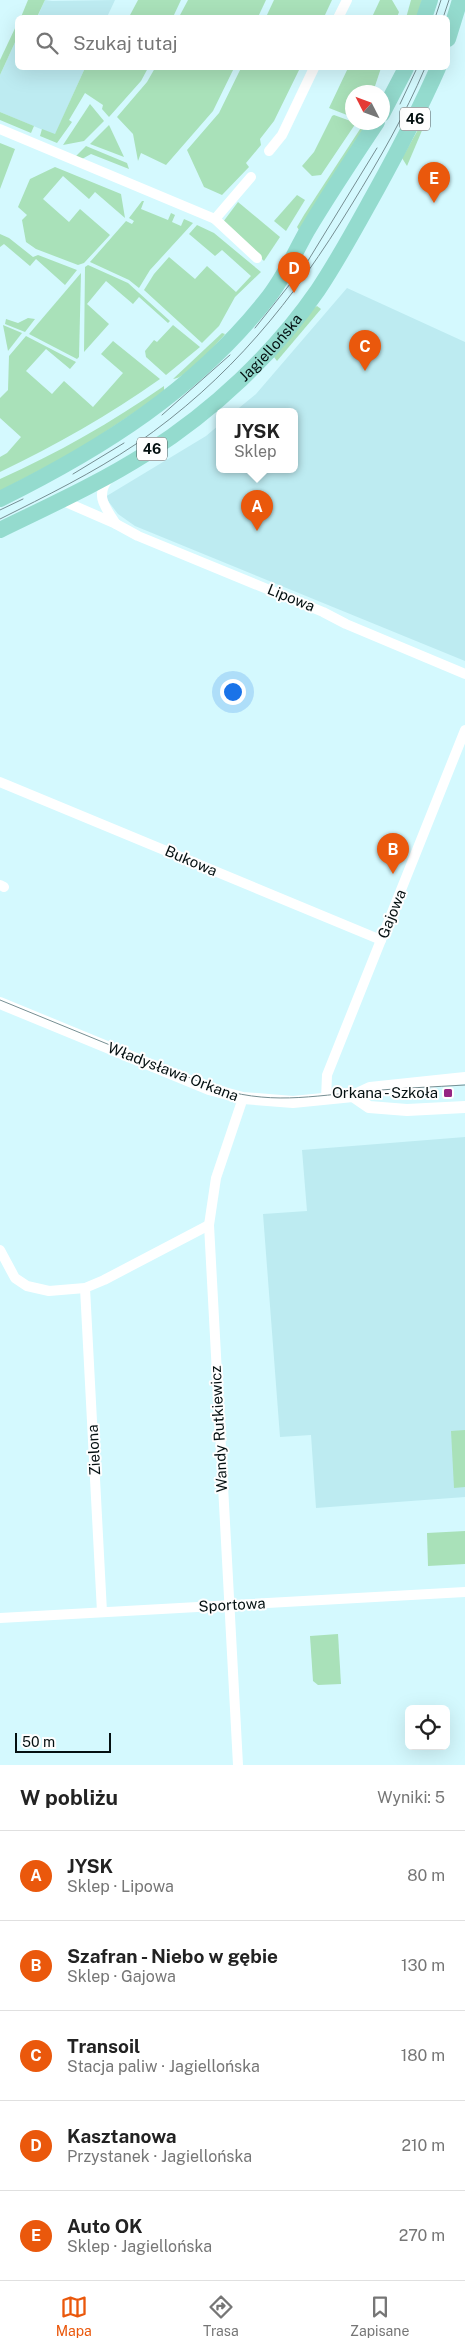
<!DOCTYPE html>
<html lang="pl">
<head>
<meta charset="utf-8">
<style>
	:root { --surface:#fff; --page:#f6f6f6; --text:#222; --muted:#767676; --line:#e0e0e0; --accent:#ea580c }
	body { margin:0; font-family:"Public Sans",sans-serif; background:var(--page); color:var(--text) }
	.controls { position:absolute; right:15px; bottom:15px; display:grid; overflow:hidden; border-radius:8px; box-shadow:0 5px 20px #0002 }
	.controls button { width:45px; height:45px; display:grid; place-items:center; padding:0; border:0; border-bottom:1px solid var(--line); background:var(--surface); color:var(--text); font:25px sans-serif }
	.compass { position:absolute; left:345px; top:85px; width:45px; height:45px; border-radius:50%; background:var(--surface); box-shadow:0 5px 20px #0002; rotate:312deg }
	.scale { position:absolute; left:15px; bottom:12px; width:96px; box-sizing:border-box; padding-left:5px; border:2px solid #041011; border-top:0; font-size:14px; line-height:18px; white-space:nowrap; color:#041011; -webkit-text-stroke:4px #fefefe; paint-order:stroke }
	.you { position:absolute; left:232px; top:691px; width:18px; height:18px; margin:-12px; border:4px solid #fff; border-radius:50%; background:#1a73e8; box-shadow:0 0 0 8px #1a73e833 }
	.badge { display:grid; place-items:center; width:32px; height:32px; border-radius:50%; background:var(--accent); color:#fff; font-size:16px; font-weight:700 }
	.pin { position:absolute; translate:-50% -41px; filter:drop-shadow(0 1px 2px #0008) }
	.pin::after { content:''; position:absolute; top:26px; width:18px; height:15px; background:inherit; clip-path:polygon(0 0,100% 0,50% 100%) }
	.popup { position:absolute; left:216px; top:408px; width:82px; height:65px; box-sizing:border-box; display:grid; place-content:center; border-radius:8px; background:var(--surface); filter:drop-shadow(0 1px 4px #0005); font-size:16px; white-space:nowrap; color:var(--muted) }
	.popup b { font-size:19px; color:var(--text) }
	.popup::after { content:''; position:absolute; left:50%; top:100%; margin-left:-10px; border:10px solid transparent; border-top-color:var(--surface) }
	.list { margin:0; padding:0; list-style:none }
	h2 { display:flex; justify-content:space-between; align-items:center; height:65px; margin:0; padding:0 20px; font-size:21px }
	h2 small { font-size:16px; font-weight:400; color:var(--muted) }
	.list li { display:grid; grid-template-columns:32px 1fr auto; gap:15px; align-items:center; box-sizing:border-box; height:90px; padding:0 20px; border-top:1px solid var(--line) }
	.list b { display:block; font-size:19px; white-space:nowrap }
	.list p { margin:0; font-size:16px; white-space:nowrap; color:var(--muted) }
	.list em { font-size:16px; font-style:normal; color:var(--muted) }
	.icon { flex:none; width:28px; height:28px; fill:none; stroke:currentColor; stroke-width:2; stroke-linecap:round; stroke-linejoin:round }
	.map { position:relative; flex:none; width:465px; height:1765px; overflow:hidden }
	.search { position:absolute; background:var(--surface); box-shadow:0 5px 20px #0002; left:15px; right:15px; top:15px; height:55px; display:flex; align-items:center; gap:12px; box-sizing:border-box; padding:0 18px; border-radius:8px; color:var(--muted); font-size:19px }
	.sheet { height:515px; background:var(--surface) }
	nav { display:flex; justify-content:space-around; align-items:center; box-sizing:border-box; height:70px; border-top:1px solid var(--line); background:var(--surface); font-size:14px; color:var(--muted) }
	nav a { display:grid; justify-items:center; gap:2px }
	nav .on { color:var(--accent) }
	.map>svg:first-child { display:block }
	.built { fill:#bdebf1 }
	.green { fill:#a9e1b9 }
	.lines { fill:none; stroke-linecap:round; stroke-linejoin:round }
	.minor { stroke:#fff; stroke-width:10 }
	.tertiary { stroke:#fff; stroke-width:12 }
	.primary { stroke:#94dbce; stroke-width:16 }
	.tram { stroke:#768f93; stroke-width:1 }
	.poi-dot { fill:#952483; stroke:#fefefe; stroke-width:2 }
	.labels { text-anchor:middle; stroke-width:4; stroke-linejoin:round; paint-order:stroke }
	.shield { fill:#fefefe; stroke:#4f5758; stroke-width:1 }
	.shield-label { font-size:14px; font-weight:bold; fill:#041011 }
	.street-label { font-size:15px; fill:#041011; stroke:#fefefe }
	.poi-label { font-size:15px; fill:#041011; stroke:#fefefe; text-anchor:end }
</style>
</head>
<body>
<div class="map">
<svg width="465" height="1765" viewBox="0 0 465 1765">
	<rect width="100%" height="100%" fill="#d4f9fe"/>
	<g class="built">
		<path d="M45,0L52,1L115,0L107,17L37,18Z"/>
		<path d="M17,38L18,68H85L55,135L0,112V75Z"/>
		<path d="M347,288L465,342V661L135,526L118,514L105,497L206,436L219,425L220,470H294V412H234L256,394Z"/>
		<path d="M465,1137V1497L316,1508L311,1435L280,1437L263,1214L307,1211L302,1150Z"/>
	</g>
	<g class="green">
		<path d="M28,0H45L37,17H21Z"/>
		<path d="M138,0H181L173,17H129Z"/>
		<path d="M188,0H266L258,17H179Z"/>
		<path d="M274,0H332L324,17H266Z"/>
		<path d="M380,0H392L399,12L397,17H372Z"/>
		<path d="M411,0H422L417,17L406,18Z"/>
		<path d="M17,24V38L0,75V60Z"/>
		<path d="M85,68H148L141,81L109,117L102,109L103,105L85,93L69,120L72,122L57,143L40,136L42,129L55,134Z"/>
		<path d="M155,68H234L213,111L166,165L141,153L138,161L133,134L117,117L147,82Z"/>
		<path d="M241,68H300L274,121L260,139L261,145L246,163L249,167L222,195L204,187L187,150L219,113Z"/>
		<path d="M348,68H381L373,92H352V117L329,108Z"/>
		<path d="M90,104L104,121L84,141L63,145Z"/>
		<path d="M0,112L34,126L31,133L0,120Z"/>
		<path d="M428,112L429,114L407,166L402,158Z"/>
		<path d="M334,115L356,123L321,175L312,176L302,166L314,152L332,116Z"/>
		<path d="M364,123H368L299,230L297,227L304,215Z"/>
		<path d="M109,125L124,157L90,144Z"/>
		<path d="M0,143L15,149L0,189Z"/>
		<path d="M86,146L127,163L129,169L91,154L82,159L75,157Z"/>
		<path d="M55,167L121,194L125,218L95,192L89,199L63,176L43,199L69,222L80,209L110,235L84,263L78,265L36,249L26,242L22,220L27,215L18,207L30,179Z"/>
		<path d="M297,195L305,200L286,231L274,221Z"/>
		<path d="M142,201H144L141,209L168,220L171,213L175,215L172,222L181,226L184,219L193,223L150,270L139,288L129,280L90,262L126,221L132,224L134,221L129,218Z"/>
		<path d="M238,202L280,237L264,261L223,222Z"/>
		<path d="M197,225L214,233L261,272L235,297L219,326L202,343L144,290L154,274L169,257L195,279L207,266L236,292L251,276L222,250L215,256L189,234Z"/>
		<path d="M0,234L9,238L33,257L38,255L77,270L65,285L36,259L30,266L4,244L0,247Z"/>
		<path d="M88,265L128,283L170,321L168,323L139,297L133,304L106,281L87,304L109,324L84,352L85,267Z"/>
		<path d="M81,273L79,357L77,359L29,334Z"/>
		<path d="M317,306L321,309L277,361L274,357L314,308Z"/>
		<path d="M28,318L35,319L25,332L5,324L6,319L18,323Z"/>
		<path d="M3,325L22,333L8,351Z"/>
		<path d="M173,325L200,347L166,375L146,357L145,351L154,340L157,342Z"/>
		<path d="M222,333L225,334C217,344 185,379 173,379Z"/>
		<path d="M26,336L76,362L70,369L46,349L26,371L52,394L64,381L93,407L123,373L101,354L113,341L160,379C109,415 56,445 0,472V457L7,453L21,437L0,418V398L8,390L9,356Z"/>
		<path d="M164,386V391L156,398L78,450L0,491V479C58,453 112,422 164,386Z"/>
		<path d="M465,1430V1487L454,1488L451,1431Z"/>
		<path d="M465,1531V1564L428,1566L427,1533Z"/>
		<path d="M338,1634L341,1684L318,1685L313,1681L310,1636Z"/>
	</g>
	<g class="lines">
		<g class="minor">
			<path d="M338,18L347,0"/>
			<path d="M0,129L215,219L257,258"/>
			<path d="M269,151L282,135L314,68"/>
			<path d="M215,219L251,177"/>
			<path d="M110,477C94,495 105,507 116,524"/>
			<path d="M61,500L116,524L138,536L323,612L346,624L465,674"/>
			<path d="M0,782L381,940"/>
			<path d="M0,885L4,887"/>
			<path d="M326,1099L327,1075L465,730"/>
			<path d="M0,1250L15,1278L27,1286L49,1291L85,1288L104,1280L209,1225"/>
			<path d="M85,1288L102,1612"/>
			<path d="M0,1618L465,1592"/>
			<path d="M238,1765L209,1225L216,1178L243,1098"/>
		</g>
		<g class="tertiary">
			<path d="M0,1003L209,1089L243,1098L293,1102L353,1096L370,1088L465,1078"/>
			<path d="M353,1096L369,1107L407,1110L465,1107"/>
		</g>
		<g class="primary">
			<path d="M424,18L430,0"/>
			<path d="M448,39L460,0"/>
			<path d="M382,114L406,68"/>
			<path d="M0,499C103,448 195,390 267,299C284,278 294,254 307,231C329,194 353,158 377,122"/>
			<path id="s1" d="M0,530C49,506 100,483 147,453C213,411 274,354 318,290C340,257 358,223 377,189C399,149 420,109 438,68"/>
		</g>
		<g class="tram">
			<path d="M435,18L441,0"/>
			<path d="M443,18L449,0"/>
			<path d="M400,104L417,68"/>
			<path d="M255,328L306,264L377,148"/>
			<path d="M162,415L230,355"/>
			<path d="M73,474L124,443"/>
			<path d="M0,510L23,499"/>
			<path d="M0,519C46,496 93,473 136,444C230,379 293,301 352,204C379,160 405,115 425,68"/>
			<path d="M0,1000L210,1086C269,1106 310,1096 369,1091C401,1088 433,1087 465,1085"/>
		</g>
	</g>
	<rect class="poi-dot" x="443" y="1088" width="10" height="10" rx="2.5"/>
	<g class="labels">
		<g class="shield">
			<rect x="400" y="107.5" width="30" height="23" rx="4"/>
			<rect x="137" y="437.5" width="30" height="23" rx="4"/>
		</g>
		<g class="shield-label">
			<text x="415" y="124">46</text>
			<text x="152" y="454">46</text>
		</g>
		<g class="street-label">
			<text dy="5" stroke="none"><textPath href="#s1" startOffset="329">Jagiellońska</textPath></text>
			<text transform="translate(291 598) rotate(22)" y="5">Lipowa</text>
			<text transform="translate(191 861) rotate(23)" y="5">Bukowa</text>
			<text transform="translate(392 914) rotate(-68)" y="5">Gajowa</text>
			<text transform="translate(173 1072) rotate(21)" y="5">Władysława Orkana</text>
			<text transform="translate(219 1429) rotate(-93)" y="5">Wandy Rutkiewicz</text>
			<text transform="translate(94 1450) rotate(-93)" y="5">Zielona</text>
			<text transform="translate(232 1605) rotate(-3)" y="5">Sportowa</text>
		</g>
		<g class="poi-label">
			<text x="438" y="1098">Orkana - Szkoła</text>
		</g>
	</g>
</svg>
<div class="controls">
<button><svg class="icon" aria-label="locate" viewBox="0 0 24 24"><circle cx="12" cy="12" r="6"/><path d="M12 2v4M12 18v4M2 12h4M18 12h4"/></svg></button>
</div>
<svg class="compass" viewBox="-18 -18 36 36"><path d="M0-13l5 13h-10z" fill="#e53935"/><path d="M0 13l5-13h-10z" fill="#767676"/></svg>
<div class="scale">50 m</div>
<div class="you"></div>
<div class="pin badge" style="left:257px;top:531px">A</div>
<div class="popup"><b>JYSK</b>Sklep</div>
<div class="pin badge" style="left:393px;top:874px">B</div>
<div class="pin badge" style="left:365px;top:371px">C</div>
<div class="pin badge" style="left:294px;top:293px">D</div>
<div class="pin badge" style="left:434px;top:203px">E</div>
<div class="search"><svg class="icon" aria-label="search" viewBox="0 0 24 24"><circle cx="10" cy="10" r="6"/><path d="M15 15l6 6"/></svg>Szukaj tutaj</div>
</div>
<section class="sheet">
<h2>W pobliżu<small>Wyniki: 5</small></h2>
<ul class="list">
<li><span class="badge">A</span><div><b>JYSK</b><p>Sklep · Lipowa</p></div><em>80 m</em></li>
<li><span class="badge">B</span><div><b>Szafran - Niebo w gębie</b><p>Sklep · Gajowa</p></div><em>130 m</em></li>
<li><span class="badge">C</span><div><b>Transoil</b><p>Stacja paliw · Jagiellońska</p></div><em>180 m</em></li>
<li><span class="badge">D</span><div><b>Kasztanowa</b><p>Przystanek · Jagiellońska</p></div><em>210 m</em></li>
<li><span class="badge">E</span><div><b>Auto OK</b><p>Sklep · Jagiellońska</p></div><em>270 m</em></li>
</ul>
</section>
<nav>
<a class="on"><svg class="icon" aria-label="map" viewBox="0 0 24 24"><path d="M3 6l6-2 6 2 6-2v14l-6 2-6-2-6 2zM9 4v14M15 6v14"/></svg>Mapa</a>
<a><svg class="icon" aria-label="directions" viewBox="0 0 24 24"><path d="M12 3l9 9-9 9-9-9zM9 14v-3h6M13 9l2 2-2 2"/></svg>Trasa</a>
<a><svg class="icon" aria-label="saved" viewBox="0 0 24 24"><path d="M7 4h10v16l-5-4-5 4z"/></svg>Zapisane</a>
</nav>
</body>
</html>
